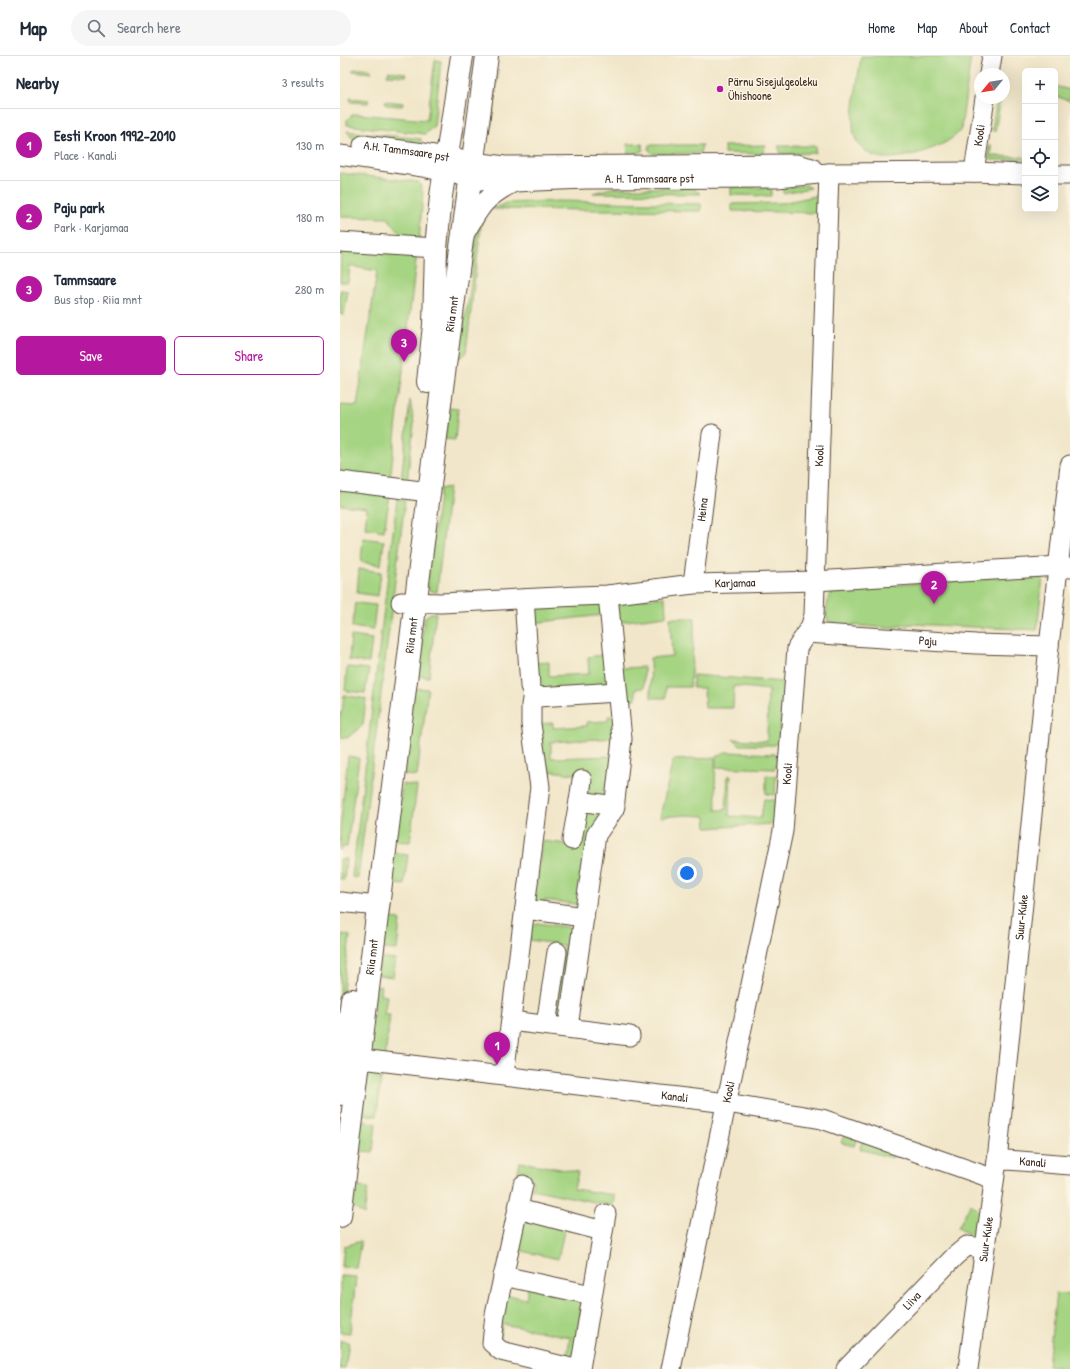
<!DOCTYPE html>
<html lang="en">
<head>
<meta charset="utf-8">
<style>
	:root { --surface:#fff; --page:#f6f6f7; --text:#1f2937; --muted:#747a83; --line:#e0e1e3; --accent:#b5179e }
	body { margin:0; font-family:"Patrick Hand",sans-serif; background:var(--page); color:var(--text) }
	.controls { position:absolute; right:12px; top:12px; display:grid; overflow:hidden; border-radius:6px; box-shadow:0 4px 16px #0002 }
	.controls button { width:36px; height:36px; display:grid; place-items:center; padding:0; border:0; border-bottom:1px solid var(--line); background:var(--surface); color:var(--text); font:20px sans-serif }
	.compass { position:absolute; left:634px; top:12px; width:36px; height:36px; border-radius:50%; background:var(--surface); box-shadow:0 4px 16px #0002; rotate:240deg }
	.you { position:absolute; left:347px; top:817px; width:14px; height:14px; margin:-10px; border:3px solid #fff; border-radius:50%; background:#1a73e8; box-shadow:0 0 0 6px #1a73e833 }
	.badge { display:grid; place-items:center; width:26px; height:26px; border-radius:50%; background:var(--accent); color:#fff; font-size:13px; font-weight:700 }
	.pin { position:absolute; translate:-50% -33px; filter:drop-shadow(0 1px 2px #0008) }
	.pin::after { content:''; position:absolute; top:21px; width:14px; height:12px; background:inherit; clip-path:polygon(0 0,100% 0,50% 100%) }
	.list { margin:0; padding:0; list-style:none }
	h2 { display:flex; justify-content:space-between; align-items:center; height:52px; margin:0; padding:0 16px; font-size:17px }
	h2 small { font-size:13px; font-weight:400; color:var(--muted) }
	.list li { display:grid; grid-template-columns:26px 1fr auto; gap:12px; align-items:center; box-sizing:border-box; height:72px; padding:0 16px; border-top:1px solid var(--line) }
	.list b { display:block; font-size:15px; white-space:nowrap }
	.list p { margin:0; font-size:13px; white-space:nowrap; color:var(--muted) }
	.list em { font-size:13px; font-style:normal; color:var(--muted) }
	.actions { display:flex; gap:8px; padding:12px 16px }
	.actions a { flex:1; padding:9px 0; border:1px solid var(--accent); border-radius:6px; text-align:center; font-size:14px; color:var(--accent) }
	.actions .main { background:var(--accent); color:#fff }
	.icon { flex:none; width:22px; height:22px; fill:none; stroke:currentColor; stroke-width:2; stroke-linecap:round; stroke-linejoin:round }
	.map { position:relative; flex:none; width:730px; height:1313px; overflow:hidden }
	header { display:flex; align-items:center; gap:24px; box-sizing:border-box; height:56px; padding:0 20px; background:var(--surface); border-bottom:1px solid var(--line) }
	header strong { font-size:19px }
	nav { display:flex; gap:22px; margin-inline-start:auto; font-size:14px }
	.search { width:280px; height:36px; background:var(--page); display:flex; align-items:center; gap:10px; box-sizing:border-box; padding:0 14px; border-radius:22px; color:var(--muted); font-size:15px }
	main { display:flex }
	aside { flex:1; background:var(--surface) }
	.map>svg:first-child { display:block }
	.green { fill:#a5d482; stroke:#707f50 }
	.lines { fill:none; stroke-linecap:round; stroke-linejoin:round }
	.minor-casing { stroke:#564638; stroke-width:21 }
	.major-casing { stroke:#564638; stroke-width:24 }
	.minor { stroke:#fff; stroke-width:19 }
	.major { stroke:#fff; stroke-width:22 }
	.poi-dot { fill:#b5179e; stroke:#fcf5e5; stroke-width:1.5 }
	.labels { text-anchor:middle; stroke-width:3; stroke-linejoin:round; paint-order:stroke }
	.poi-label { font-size:12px; fill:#3b2a1e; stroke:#fcf5e5; text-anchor:start }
	.street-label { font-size:12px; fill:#3b2a1e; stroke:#fcf5e5 }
</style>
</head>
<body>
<header>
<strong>Map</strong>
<div class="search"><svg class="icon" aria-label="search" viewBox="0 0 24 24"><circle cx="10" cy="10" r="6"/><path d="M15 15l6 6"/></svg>Search here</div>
<nav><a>Home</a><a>Map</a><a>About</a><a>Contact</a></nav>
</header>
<main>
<aside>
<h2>Nearby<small>3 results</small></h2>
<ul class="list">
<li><span class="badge">1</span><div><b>Eesti Kroon 1992-2010</b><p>Place · Kanali</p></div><em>130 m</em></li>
<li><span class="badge">2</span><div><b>Paju park</b><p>Park · Karjamaa</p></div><em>180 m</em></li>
<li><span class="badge">3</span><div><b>Tammsaare</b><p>Bus stop · Riia mnt</p></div><em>280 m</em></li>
</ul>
<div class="actions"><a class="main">Save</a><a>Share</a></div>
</aside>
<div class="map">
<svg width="730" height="1313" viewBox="0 0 730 1313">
	<rect width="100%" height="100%" fill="#fcf5e5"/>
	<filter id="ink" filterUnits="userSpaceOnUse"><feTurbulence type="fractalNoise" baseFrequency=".025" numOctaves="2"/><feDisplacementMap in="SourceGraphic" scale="8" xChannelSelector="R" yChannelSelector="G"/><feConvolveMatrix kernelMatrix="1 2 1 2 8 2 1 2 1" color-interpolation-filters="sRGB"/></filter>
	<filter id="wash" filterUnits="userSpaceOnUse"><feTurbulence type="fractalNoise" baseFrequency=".012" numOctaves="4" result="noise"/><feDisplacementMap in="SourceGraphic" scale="16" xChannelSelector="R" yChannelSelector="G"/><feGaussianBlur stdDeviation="0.9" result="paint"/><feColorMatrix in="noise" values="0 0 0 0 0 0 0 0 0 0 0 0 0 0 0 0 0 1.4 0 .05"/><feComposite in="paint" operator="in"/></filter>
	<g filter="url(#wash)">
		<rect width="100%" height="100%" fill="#f1e6c9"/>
		<g class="green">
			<path d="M521,0H631L621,73C611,91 558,106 538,101C528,99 519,90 515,82C509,66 519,19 521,0Z"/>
			<path d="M95,4L101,5L94,70L85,78L7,69V64L12,59L17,58L87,64Z"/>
			<path d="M15,13H30L32,17L12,15Z"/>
			<path d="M49,15L65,17L67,20L47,19Z"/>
			<path d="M158,17L152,66L148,80L144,79L150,60Z"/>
			<path d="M715,30L730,34V45L715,40Z"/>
			<path d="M10,42L30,44L28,47L11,46Z"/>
			<path d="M657,42H661L655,76L652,74Z"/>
			<path d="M45,45L64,47L62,50L46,49Z"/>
			<path d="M7,75L81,83V90L11,81Z"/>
			<path d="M287,88H302L303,94L299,97L288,98Z"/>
			<path d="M309,89H362L360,97L313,98L309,94Z"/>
			<path d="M426,89L422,98L384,97V90Z"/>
			<path d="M438,90H476L475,97L441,98Z"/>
			<path d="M649,90H651V100L685,101V104H651L648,101Z"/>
			<path d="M0,117L79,126L83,137L79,186H67L48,162L0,161Z"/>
			<path d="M466,129L471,132L443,137L442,132Z"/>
			<path d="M391,131L431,132V140L391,139Z"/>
			<path d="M271,132H353L361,138L253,137Z"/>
			<path d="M480,139L481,157L392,155V148L442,147Z"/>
			<path d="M220,145L361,148V155L153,153L166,147Z"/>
			<path d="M142,162L126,296L122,301L115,302L129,243L138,167Z"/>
			<path d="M1,195L77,196L50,424L0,417V349L17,350L37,215L10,210L8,226H0Z"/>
			<path d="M0,234L8,235L4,259L0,258Z"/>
			<path d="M70,344L74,368L67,426H61Z"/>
			<path d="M109,352L118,353L115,384L105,383Z"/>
			<path d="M109,431L97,536L90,535L87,528L100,433Z"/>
			<path d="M0,433L50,439L44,475L25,472L27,452L0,449Z"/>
			<path d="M57,443L65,445L18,822L12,821Z"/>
			<path d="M23,482L44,485L41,509L21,506Z"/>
			<path d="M19,513L41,516L38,540L17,537Z"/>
			<path d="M682,519L703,521L697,574L571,568L548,572L498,568L488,565L486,557L489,539L499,534Z"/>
			<path d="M325,541L326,560L278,566V548L283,545Z"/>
			<path d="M262,546L263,559L192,567L189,551Z"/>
			<path d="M15,547L36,549L33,574L12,571Z"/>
			<path d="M91,557H96L89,621L77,620L84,565L85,561Z"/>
			<path d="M330,562H355L350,631H326V642H311L310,602L332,600Z"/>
			<path d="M11,580L32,583L29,607L9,604Z"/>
			<path d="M270,598L271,629L199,639L193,607L209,606V620L249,618L248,601Z"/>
			<path d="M7,611L29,613L25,637L5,635Z"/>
			<path d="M304,611V632L296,633V643L284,644L282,612Z"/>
			<path d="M353,619L444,626L439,685L434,689H400L393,683L427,685L428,634L394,630L393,652H365L364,632H353Z"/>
			<path d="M74,632L88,633L77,720L64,719Z"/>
			<path d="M4,639L26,643L23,669L7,682L0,681V657H2Z"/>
			<path d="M268,660H275L274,682L211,686V702L274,700L270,743L248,741V720L211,715L210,721L202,720L195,668L213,667V672L247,670V666L268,665Z"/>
			<path d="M386,696L436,698L438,703L435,713L376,711V700Z"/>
			<path d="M8,700L19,702L7,791H1L0,795V773Z"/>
			<path d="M375,702L376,754H386L388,720H391L389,760L421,762L424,743L435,744L433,768L367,772L366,761L364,760L347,759L320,761L333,704Z"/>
			<path d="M426,719L436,720L435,739L426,738Z"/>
			<path d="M62,728L77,730L70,786L55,785Z"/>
			<path d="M243,754H269L243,849L204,844L202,849L194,848L202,785L236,789Z"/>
			<path d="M54,797L68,799L64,829L50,827Z"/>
			<path d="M0,803H6L4,824L0,823Z"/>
			<path d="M49,838H55L52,863L60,864L57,894L43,893Z"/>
			<path d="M197,867L234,872L220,966L214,964L223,889L189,884L191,870Z"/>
			<path d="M3,878L10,880L0,957V898Z"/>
			<path d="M41,902L56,903L53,921L38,919Z"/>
			<path d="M41,930L40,939L47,940L44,959H50L45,1001L33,999L30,993L36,931Z"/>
			<path d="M35,1012H42L37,1060L21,1058L28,1016Z"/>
			<path d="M20,1065L36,1067L33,1096L22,1095L21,1103L16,1102Z"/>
			<path d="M504,1079L517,1083L514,1090L501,1087Z"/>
			<path d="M522,1085L555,1097L552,1102L520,1093Z"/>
			<path d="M180,1106L238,1116L234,1133L274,1139L273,1150L192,1133L193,1124L177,1120Z"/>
			<path d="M14,1113H19L16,1131L28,1132L24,1159L10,1149Z"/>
			<path d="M630,1148C646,1156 640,1163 638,1178L634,1181L618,1172Z"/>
			<path d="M180,1163L225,1170L218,1203L178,1194L173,1218Z"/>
			<path d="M21,1185L16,1212L2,1211L4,1190Z"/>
			<path d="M0,1220L16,1221L10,1277L0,1276Z"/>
			<path d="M188,1230L242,1241L235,1304L227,1301L230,1281L162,1268L160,1290L162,1238L186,1243Z"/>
			<path d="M716,1237L730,1239V1313L708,1310Z"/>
			<path d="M0,1285L9,1286L5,1313H0Z"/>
		</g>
	</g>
	<g filter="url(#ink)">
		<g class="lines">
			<defs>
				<g id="minor">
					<path d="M649,18L652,0"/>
					<path id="s1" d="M23,89L84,97L133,106L165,110L456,108L472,112"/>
					<path id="s2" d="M0,99L83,111L146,125L174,126L245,123L437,122L489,117L634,116L685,118"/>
					<path id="s3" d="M634,116L645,42"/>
					<path d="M715,119H730"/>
					<path d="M125,177C141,149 144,142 174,126"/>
					<path d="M0,186L96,192"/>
					<path d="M0,425L89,436"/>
					<path id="s4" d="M353,528L372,378"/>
					<path d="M184,543L190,630L193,637L198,641L277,636"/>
					<path id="s5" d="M61,546L101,547L239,540L268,539L353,528L475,525L719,510L730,512"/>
					<path id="s6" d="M466,577L636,588L709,590"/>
					<path d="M239,745L242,724"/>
					<path d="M232,784L239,745L275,750"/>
					<path d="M0,846L37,850"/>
					<path d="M185,853L244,861L256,779L274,753L282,683L268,539"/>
					<path d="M171,965L290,980"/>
					<path d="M206,969L217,896"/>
					<path d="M228,971L244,861"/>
					<path id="s7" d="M5,1001L387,1047L482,1063L654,1123"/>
					<path d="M164,1019L200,731L191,668V649L193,637"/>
					<path id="s8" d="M657,1105L667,1104L730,1109"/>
					<path d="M183,1129L155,1259L152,1287L161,1295L235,1313"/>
					<path d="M178,1153L263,1175"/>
					<path d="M163,1220L252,1239"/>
					<path d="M240,1313L266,1158"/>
					<path id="s9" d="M331,1313L443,775L457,592L470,572L474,559L489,117"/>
					<path id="s10" d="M506,1313L615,1200L627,1190L644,1192"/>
					<path id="s11" d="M628,1313L657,1105L709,590L730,409"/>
				</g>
				<g id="major">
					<path d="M88,326L94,269L96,192L101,140L122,0"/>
					<path d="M0,1038L12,944"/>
					<path id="s12" d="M0,1160L102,332L147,0"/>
				</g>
			</defs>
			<use href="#minor" class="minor-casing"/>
			<use href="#major" class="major-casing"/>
			<use href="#minor" class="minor"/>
			<use href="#major" class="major"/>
		</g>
	</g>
	<circle class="poi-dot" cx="380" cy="33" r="4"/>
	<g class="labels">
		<g class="poi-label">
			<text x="388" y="30">Pärnu Sisejulgeoleku<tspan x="388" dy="14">Ühishoone</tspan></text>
		</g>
		<g class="street-label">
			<text dy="4" stroke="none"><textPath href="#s3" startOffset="37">Kooli</textPath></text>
			<text dy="4" stroke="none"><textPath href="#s1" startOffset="44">A.H. Tammsaare pst</textPath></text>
			<text dy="4" stroke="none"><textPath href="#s2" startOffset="312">A. H. Tammsaare pst</textPath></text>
			<text dy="4" stroke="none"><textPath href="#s12" startOffset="909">Riia mnt</textPath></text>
			<text dy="4" stroke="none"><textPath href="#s9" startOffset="930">Kooli</textPath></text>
			<text dy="4" stroke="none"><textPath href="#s4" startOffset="75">Heina</textPath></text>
			<text dy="4" stroke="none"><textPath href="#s5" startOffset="335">Karjamaa</textPath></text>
			<text dy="4" stroke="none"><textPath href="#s12" startOffset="585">Riia mnt</textPath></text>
			<text dy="4" stroke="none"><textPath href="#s6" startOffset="122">Paju</textPath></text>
			<text dy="4" stroke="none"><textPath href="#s9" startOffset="607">Kooli</textPath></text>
			<text dy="4" stroke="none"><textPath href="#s11" startOffset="455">Suur-Kuke</textPath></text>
			<text dy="4" stroke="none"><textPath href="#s12" startOffset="261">Riia mnt</textPath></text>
			<text dy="4" stroke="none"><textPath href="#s9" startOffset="283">Kooli</textPath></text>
			<text dy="4" stroke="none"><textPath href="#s7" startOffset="332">Kanali</textPath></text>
			<text dy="4" stroke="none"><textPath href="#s8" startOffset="36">Kanali</textPath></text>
			<text dy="4" stroke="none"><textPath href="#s11" startOffset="131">Suur-Kuke</textPath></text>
			<text dy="4" stroke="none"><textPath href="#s10" startOffset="95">Liiva</textPath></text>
		</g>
	</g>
</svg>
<div class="controls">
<button>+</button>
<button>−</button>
<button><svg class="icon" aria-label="locate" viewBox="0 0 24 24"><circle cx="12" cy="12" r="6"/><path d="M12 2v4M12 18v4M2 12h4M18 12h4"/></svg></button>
<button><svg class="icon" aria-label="layers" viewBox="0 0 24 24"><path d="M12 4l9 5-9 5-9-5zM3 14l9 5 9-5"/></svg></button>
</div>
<svg class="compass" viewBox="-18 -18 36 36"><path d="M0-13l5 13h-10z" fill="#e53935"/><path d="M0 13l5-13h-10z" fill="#747a83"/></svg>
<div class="you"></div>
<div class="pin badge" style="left:157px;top:1009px">1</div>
<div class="pin badge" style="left:594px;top:548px">2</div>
<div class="pin badge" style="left:64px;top:306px">3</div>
</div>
</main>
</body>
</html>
